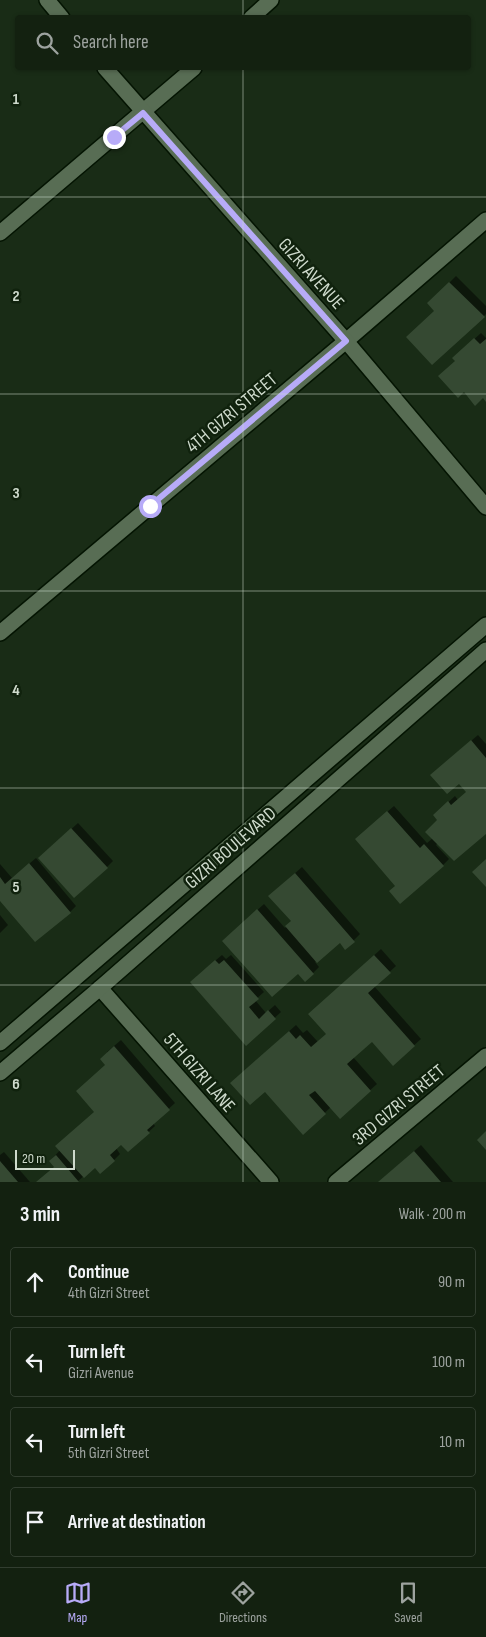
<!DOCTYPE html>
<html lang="en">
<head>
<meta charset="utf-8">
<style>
	:root { --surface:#132110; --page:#202e1e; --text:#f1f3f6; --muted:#9da39f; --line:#323e30; --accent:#b7abf8 }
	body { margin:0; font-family:"Sofia Sans Condensed",sans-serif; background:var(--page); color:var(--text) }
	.scale { position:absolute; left:15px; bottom:12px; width:60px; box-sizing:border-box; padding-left:5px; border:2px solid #cedacc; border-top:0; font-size:14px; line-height:18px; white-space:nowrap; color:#cedacc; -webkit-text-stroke:4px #10220d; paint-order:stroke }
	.stop { position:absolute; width:15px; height:15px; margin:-11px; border:4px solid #b7abf8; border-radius:50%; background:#fff }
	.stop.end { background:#b7abf8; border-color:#fff; box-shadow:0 1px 5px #0008 }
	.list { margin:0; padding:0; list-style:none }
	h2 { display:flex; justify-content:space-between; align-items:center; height:65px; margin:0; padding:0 20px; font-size:21px }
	h2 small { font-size:16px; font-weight:400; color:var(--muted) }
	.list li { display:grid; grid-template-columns:32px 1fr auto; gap:15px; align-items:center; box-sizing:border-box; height:70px; margin:0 10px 10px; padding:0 10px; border:1px solid var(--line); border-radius:5px }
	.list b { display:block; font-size:19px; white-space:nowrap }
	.list p { margin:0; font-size:16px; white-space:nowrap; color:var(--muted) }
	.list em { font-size:16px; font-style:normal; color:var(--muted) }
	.icon { flex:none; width:28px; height:28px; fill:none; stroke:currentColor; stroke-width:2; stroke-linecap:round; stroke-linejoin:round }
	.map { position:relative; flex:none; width:486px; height:1182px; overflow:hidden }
	.search { position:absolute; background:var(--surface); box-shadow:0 1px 4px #0004; left:15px; right:15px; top:15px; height:55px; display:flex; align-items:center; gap:12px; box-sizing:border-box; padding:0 18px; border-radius:5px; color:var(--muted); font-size:19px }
	.sheet { height:385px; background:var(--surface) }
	nav { display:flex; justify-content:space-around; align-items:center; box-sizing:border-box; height:70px; border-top:1px solid var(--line); background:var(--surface); font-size:14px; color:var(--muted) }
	nav a { display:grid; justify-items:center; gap:2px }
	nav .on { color:var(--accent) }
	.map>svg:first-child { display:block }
	.shadow { fill:#0007 }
	.building { fill:#354932 }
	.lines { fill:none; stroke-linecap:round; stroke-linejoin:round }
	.street-casing { stroke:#041402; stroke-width:18 }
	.secondary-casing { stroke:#041402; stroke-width:18 }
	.street { stroke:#586d54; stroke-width:15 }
	.secondary { stroke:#586d54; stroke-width:15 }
	.route { stroke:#b7abf8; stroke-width:6 }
	.grid { fill:none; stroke:#cedacc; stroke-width:1; stroke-opacity:0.55 }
	.labels { text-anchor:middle; stroke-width:5; stroke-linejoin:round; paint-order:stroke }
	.street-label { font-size:19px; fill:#cedacc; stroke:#10220d }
	.grid-label { font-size:16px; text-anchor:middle; font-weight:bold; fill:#cedacc; stroke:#10220d; stroke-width:5; stroke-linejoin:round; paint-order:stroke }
</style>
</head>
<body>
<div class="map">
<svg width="486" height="1182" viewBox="0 0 486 1182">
	<rect width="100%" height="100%" fill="#192c16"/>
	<g class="shadow">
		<path d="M456,276L486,306V314L432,364L436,310L429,303Z"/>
		<path d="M481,333L486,338V400L457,361L460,352Z"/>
		<path d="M478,735L486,744V832L438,843L436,845L449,859L443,865L397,886L363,833L394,806L427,843L433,838L441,809L455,796L458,800L467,792L459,782L438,769Z"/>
		<path d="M78,823L113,861L107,867L46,852Z"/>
		<path d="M36,858L76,906L70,912L0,899V864L12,878Z"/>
		<path d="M302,867L360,934L346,948L340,941L315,962L319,967L313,973H299L230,935L264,904L285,928L292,921L276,890Z"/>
		<path d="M0,915L8,925L0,933Z"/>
		<path d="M381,949L396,966L374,986L421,1039L393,1064L372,1041L353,1057L377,1084L340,1117L331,1107L303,1133L265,1090L238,1077L296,1025L303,1033L307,1030L318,1042L327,1034L316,1008Z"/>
		<path d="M222,955L226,959L231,955L264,992L255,1000L266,1013L275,1005L281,1012L246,1044L197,976Z"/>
		<path d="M121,1040L175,1103L153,1123L155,1126L128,1151L121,1143L116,1148L120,1154L114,1160L95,1166L77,1182L55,1166L50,1161L95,1112L107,1065V1052Z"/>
		<path d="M421,1145L453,1182H379Z"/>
		<path d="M4,1152L30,1182H0V1155Z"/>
	</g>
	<g class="building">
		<path d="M449,282L485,317L432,365L406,337L434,311L427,303Z"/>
		<path d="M474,338L480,344L486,339V402L483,398L475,406L464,392L458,398L438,376L455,361L452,358Z"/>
		<path d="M471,740L486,758V834L454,861L425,832L437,820L433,815L448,801L451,805L466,792L459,784L447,794L430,775Z"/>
		<path d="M387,811L420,848L424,844L444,866L400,904L389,891L395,886L355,839Z"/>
		<path d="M71,828L108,868L74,898L38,858Z"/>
		<path d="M486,859V887L472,872Z"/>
		<path d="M29,863L71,913L35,942L0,901V877L5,884Z"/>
		<path d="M295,873L355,942L345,950L340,943L317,963L285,926L291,921L268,896Z"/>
		<path d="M257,909L314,974L305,982L298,974L272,997L222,941Z"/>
		<path d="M374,955L391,973L368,993L415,1046L393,1066L372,1042L347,1064L371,1091L340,1119L315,1091L309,1095L326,1114L303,1135L265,1092L250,1105L230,1083L289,1031L296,1039L300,1035L311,1047L326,1034L308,1014Z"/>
		<path d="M215,960L219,964L224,960L259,999L249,1007L259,1019L268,1010L276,1019L246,1046L190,982Z"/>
		<path d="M114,1046L170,1110L147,1130L150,1133L128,1152L121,1145L110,1155L115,1161L100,1174L95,1168L84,1178L55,1146L94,1112L76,1091L105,1065L100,1059Z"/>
		<path d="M486,1131V1150L477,1140Z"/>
		<path d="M414,1151L441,1182H378Z"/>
		<path d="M56,1155L79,1182H36L54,1167L49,1161Z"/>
		<path d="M0,1161L18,1182H0Z"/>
	</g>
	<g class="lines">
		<defs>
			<g id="street">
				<path d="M251,18L271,0"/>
				<path d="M0,233L194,68"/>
				<path d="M0,633L346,341L486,220"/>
				<path d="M100,988L271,1182"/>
				<path d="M336,1182L486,1056"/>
			</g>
			<g id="secondary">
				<path d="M47,0L62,18"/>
				<path d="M105,68L346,341L486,507"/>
				<path d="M0,1043L486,625"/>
				<path d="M0,1073L100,988L486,650"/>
			</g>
		</defs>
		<use href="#street" class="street-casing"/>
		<use href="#secondary" class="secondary-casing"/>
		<use href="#street" class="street"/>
		<use href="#secondary" class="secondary"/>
	</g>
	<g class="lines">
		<path class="route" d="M114,137L143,113L346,341L150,506"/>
	</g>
	<path class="grid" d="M243,0V18M243,68V1182M0,197H486M0,394H486M0,591H486M0,788H486M0,985H486"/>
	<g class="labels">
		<g class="street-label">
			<text transform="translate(312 273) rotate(48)" y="7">GIZRI AVENUE</text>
			<text transform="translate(231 412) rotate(-40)" y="7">4TH GIZRI STREET</text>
			<text transform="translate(230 847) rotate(-41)" y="7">GIZRI BOULEVARD</text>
			<text transform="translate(200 1072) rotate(49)" y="7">5TH GIZRI LANE</text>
			<text transform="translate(398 1104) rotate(-40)" y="7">3RD GIZRI STREET</text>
		</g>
	</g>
	<g class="grid-label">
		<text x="16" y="104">1</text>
		<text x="16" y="301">2</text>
		<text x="16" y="498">3</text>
		<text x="16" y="695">4</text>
		<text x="16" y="892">5</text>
		<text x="16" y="1089">6</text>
	</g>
</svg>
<div class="scale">20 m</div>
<div class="stop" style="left:150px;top:506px"></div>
<div class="stop end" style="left:114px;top:137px"></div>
<div class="search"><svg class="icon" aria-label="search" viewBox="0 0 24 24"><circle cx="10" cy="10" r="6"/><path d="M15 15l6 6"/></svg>Search here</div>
</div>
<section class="sheet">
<h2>3 min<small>Walk · 200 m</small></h2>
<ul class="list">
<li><svg class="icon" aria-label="ahead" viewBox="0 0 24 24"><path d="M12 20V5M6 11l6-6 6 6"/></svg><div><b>Continue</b><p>4th Gizri Street</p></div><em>90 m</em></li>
<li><svg class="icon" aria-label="left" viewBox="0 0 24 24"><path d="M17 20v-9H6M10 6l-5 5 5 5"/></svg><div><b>Turn left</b><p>Gizri Avenue</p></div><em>100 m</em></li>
<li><svg class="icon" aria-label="left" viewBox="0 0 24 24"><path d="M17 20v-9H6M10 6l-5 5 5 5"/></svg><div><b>Turn left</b><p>5th Gizri Street</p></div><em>10 m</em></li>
<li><svg class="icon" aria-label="arrive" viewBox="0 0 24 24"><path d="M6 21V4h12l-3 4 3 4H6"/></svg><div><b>Arrive at destination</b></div></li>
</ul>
</section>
<nav>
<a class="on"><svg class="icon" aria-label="map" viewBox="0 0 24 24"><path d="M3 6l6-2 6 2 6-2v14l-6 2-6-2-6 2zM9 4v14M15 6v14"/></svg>Map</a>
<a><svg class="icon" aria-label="directions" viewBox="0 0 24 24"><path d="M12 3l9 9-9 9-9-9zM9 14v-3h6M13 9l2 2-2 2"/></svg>Directions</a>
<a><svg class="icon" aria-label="saved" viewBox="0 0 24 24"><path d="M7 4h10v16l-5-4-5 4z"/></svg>Saved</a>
</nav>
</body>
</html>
